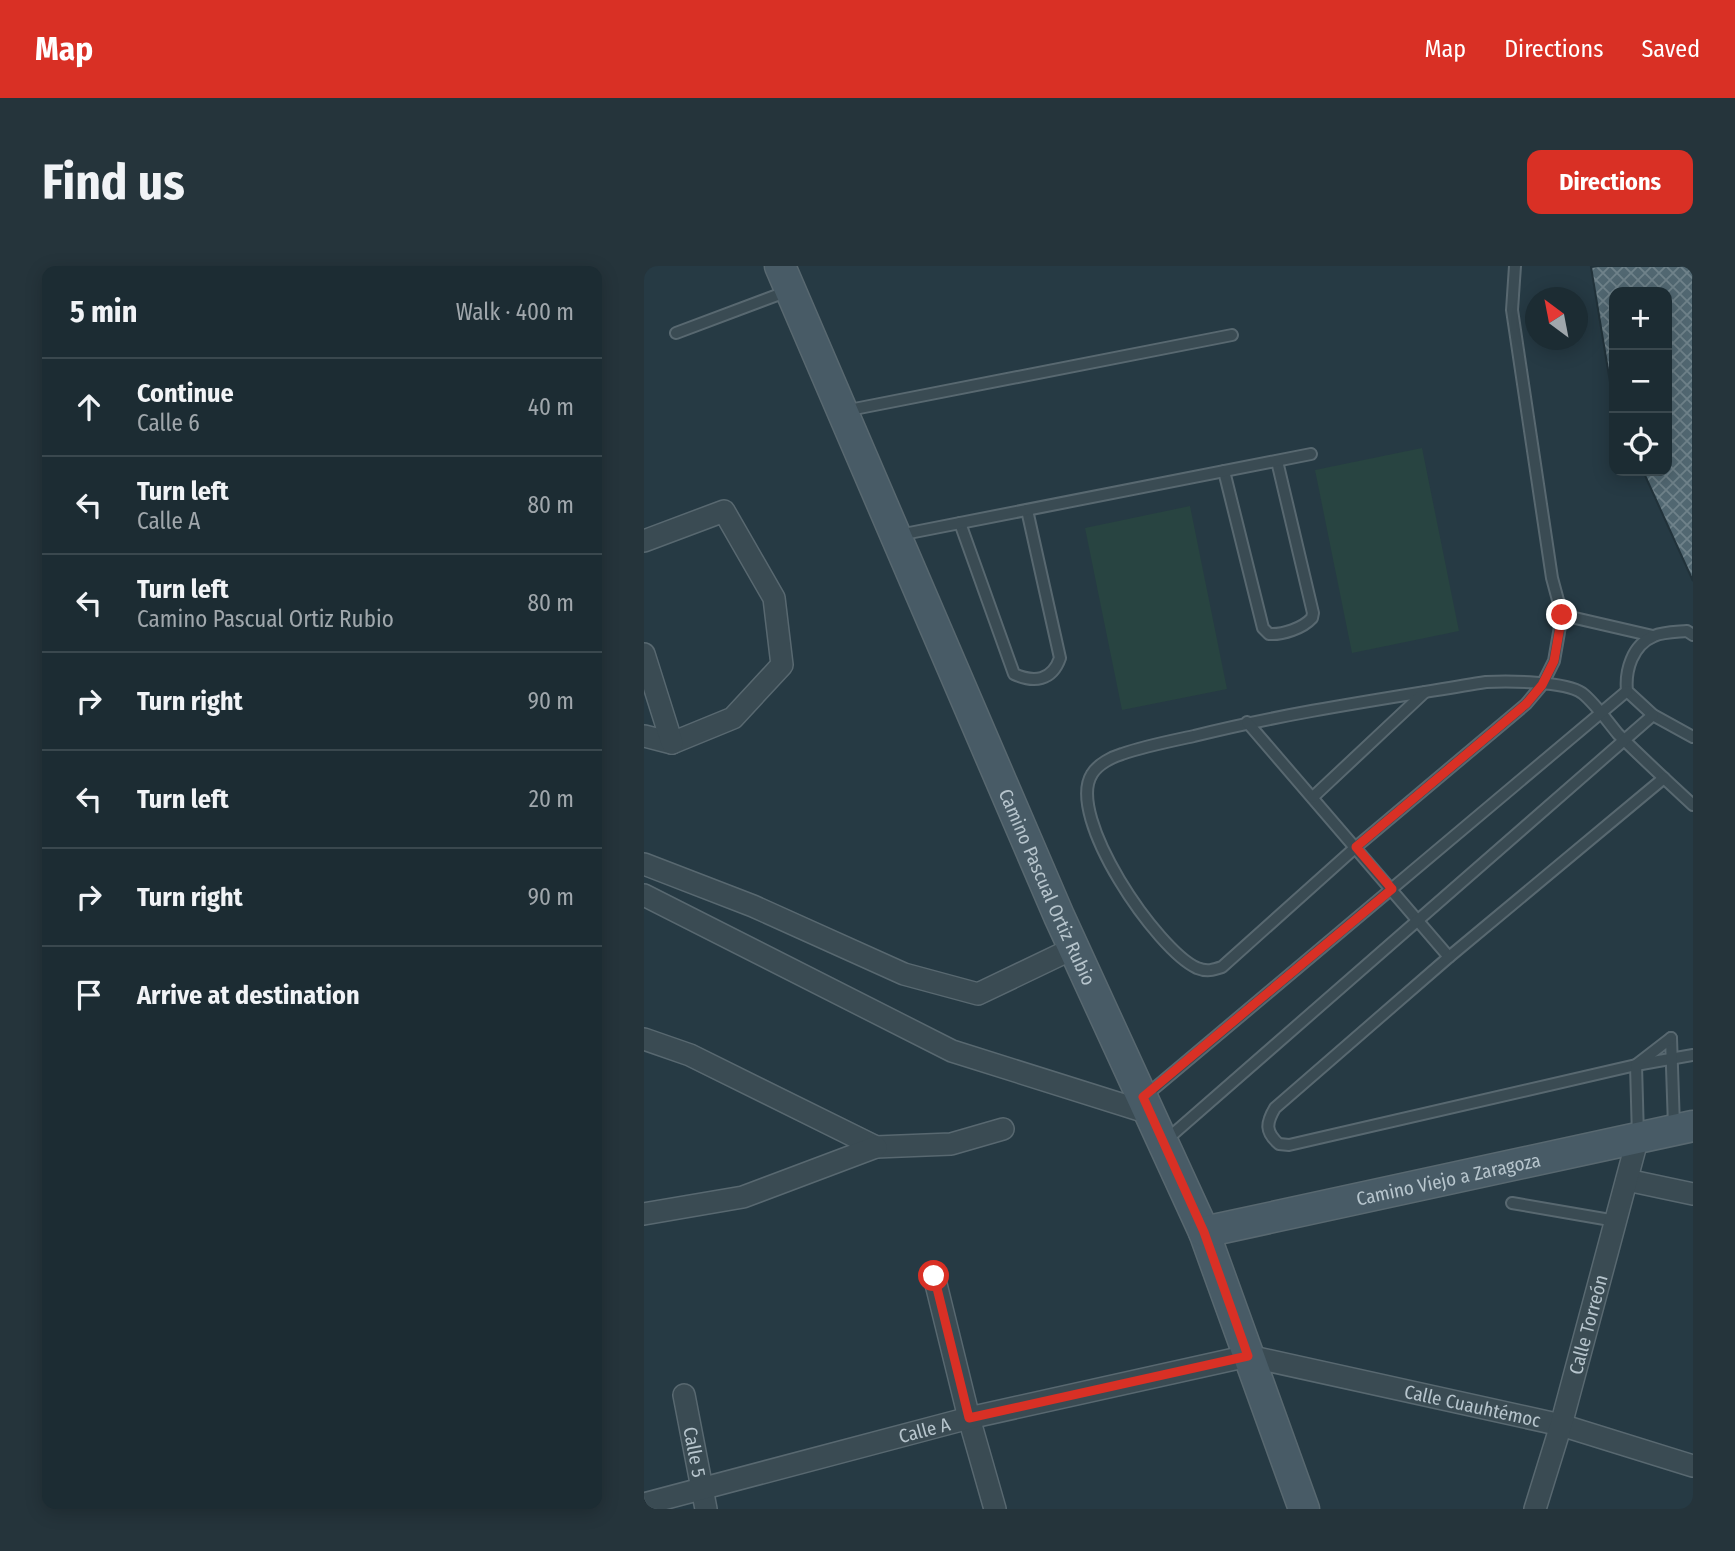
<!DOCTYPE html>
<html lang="en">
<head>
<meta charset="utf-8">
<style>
	:root { --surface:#1c2c33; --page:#25343b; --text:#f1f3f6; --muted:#a0a7ac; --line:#3a484e; --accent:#d93025 }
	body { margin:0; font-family:"Fira Sans Condensed",sans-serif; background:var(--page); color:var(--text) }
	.controls { position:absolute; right:21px; top:21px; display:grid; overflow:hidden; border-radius:14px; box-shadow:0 4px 18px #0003 }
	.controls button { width:63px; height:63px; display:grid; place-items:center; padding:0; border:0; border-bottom:2px solid var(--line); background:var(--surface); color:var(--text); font:35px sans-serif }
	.compass { position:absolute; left:881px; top:21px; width:63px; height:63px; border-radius:50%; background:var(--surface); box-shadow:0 4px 18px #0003; rotate:328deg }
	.stop { position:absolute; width:21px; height:21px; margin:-16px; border:5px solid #d93025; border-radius:50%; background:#fff }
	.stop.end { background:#d93025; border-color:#fff; box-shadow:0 2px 7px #0008 }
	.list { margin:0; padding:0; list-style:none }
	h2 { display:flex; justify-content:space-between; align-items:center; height:91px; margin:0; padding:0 28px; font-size:30px }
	h2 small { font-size:23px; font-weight:400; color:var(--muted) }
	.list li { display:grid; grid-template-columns:46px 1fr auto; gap:21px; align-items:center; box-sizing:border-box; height:98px; padding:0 28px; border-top:2px solid var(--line) }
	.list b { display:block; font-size:26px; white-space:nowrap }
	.list p { margin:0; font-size:23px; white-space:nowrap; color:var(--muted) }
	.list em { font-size:23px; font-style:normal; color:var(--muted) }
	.icon { flex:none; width:38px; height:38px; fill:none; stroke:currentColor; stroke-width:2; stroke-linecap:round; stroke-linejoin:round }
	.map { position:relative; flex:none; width:1049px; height:1243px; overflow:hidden; border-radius:14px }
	header { display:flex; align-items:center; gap:42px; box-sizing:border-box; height:98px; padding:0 35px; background:var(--accent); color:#fff }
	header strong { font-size:33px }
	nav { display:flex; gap:38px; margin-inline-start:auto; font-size:24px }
	.intro { display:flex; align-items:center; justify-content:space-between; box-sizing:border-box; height:168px; padding:0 42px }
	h1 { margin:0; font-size:49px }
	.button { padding:18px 32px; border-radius:14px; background:var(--accent); color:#fff; font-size:24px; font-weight:700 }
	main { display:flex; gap:42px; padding:0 42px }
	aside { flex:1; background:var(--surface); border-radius:14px; box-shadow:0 4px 18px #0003 }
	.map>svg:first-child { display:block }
	.garden { fill:#284441 }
	.building { fill:url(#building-cross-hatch); stroke:#21323a; stroke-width:2 }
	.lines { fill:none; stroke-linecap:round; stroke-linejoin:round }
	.lane-casing { stroke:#586870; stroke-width:14 }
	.street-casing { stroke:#586870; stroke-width:24 }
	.secondary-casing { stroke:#586870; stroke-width:33 }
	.lane { stroke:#3a4b53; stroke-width:10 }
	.street { stroke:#3a4b53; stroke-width:21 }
	.secondary { stroke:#485b66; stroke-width:30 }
	.route { stroke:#d93025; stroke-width:9 }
	.labels { text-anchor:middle; stroke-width:5; stroke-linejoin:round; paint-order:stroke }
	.street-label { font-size:19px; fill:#b7c5cd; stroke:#1f3038 }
</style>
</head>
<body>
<header>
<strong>Map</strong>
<nav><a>Map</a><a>Directions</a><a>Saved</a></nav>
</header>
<div class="intro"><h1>Find us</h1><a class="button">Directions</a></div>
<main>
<aside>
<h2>5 min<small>Walk · 400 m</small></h2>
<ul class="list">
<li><svg class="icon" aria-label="ahead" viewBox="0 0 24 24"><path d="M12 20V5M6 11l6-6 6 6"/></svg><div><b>Continue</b><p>Calle 6</p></div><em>40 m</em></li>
<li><svg class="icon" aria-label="left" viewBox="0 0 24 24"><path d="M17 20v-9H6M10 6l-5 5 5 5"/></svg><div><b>Turn left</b><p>Calle A</p></div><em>80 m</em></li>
<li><svg class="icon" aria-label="left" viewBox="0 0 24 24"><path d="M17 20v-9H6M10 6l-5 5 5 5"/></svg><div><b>Turn left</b><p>Camino Pascual Ortiz Rubio</p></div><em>80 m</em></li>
<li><svg class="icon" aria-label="right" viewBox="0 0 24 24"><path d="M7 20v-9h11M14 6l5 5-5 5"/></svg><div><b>Turn right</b></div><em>90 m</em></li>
<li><svg class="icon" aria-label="left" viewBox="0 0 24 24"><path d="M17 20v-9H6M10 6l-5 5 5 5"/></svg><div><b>Turn left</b></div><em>20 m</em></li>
<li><svg class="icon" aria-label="right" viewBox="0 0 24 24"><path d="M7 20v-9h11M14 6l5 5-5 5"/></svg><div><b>Turn right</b></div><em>90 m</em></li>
<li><svg class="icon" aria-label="arrive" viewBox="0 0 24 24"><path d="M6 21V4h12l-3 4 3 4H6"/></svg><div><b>Arrive at destination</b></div></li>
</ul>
</aside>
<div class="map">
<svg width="1049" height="1243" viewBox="0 0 1049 1243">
	<defs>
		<pattern id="building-cross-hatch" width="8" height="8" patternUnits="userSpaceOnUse" patternTransform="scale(1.75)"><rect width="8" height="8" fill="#516771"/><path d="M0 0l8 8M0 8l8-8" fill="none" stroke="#6f828a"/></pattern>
	</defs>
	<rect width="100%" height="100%" fill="#263a44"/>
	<g class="garden">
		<path d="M778,182L815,365L708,387L671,204Z"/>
		<path d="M546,240L583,423L478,444L441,262Z"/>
	</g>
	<path class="building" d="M955,0H1049V315L999,205H1023V26H970V140L947,1Z"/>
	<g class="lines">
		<defs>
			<g id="lane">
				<path d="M871,0L868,44L908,312L918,349L910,395L898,419L882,438L712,581L578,701C569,704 563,706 553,702C513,684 421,550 448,508C454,498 468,491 478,488C501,480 527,475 550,470C646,446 745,432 842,416C864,415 921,415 938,427C950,436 964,456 974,468C998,492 1024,516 1049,539"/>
				<path d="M32,67L144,25"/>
				<path d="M200,145L588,69"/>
				<path d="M580,205L619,362L625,368C639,369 659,362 668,352L669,347L633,195"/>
				<path d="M316,257L370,408C390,417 408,415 416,392L383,244"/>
				<path d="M255,269L667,188"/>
				<path d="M918,349L1009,370"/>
				<path d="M1049,369L1043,365C1033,366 1019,366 1010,370C988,379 981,405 983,425L1009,449L1049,471"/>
				<path d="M603,456L805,691"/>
				<path d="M1020,512L805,691L631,842C622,857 621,866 635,878L645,879L992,799L1049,789"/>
				<path d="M669,531L781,426"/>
				<path d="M1027,772L1030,860"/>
				<path d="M500,831L983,425"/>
				<path d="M994,871L992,799L1027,772"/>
				<path d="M521,875L1009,449"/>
				<path d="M868,937L972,955"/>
			</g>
			<g id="street">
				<path d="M0,275L80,245L130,332L138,399L89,452L28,477L0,470"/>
				<path d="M0,388L28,477"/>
				<path d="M0,598L109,640L260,708L334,728L430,682"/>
				<path d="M0,629L308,785L505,847"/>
				<path d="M0,773L46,789L232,881L307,878L359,863"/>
				<path d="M983,914L1049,928"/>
				<path d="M0,948L99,931L232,881"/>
				<path d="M290,1010L325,1152L351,1243"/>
				<path id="s1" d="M40,1129L62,1243"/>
				<path id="s2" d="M0,1238L325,1152L604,1090L917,1159L1049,1200"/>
				<path id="s3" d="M891,1243L917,1159L994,871"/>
			</g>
			<g id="secondary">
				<path id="s4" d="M136,0L415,650L560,966L660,1243"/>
				<path id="s5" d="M560,966L1049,860"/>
			</g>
		</defs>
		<use href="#lane" class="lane-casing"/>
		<use href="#street" class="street-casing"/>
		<use href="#secondary" class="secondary-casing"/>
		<use href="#lane" class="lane"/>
		<use href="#street" class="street"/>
		<use href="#secondary" class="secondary"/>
	</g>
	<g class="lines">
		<path class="route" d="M290,1010L325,1152L604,1090L560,966L499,831L748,623L712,581L882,438L898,419L910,395L918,349"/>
	</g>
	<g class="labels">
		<g class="street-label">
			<text dy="7" stroke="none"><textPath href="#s4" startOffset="676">Camino Pascual Ortiz Rubio</textPath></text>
			<text dy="7" stroke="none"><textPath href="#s5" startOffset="250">Camino Viejo a Zaragoza</textPath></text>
			<text dy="7" stroke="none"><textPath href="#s3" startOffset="192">Calle Torreón</textPath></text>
			<text dy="7" stroke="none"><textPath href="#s2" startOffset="852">Calle Cuauhtémoc</textPath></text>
			<text dy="7" stroke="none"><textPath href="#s2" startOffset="290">Calle A</textPath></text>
			<text dy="7" stroke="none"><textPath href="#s1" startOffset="58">Calle 5</textPath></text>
		</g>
	</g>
</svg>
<div class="controls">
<button>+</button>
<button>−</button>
<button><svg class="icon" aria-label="locate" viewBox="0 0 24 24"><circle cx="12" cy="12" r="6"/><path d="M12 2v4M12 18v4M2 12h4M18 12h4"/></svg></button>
</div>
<svg class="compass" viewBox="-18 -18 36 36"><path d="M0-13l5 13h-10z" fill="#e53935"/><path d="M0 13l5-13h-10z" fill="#a0a7ac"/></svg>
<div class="stop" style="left:290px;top:1010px"></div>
<div class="stop end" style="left:918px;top:349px"></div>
</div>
</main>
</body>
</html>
